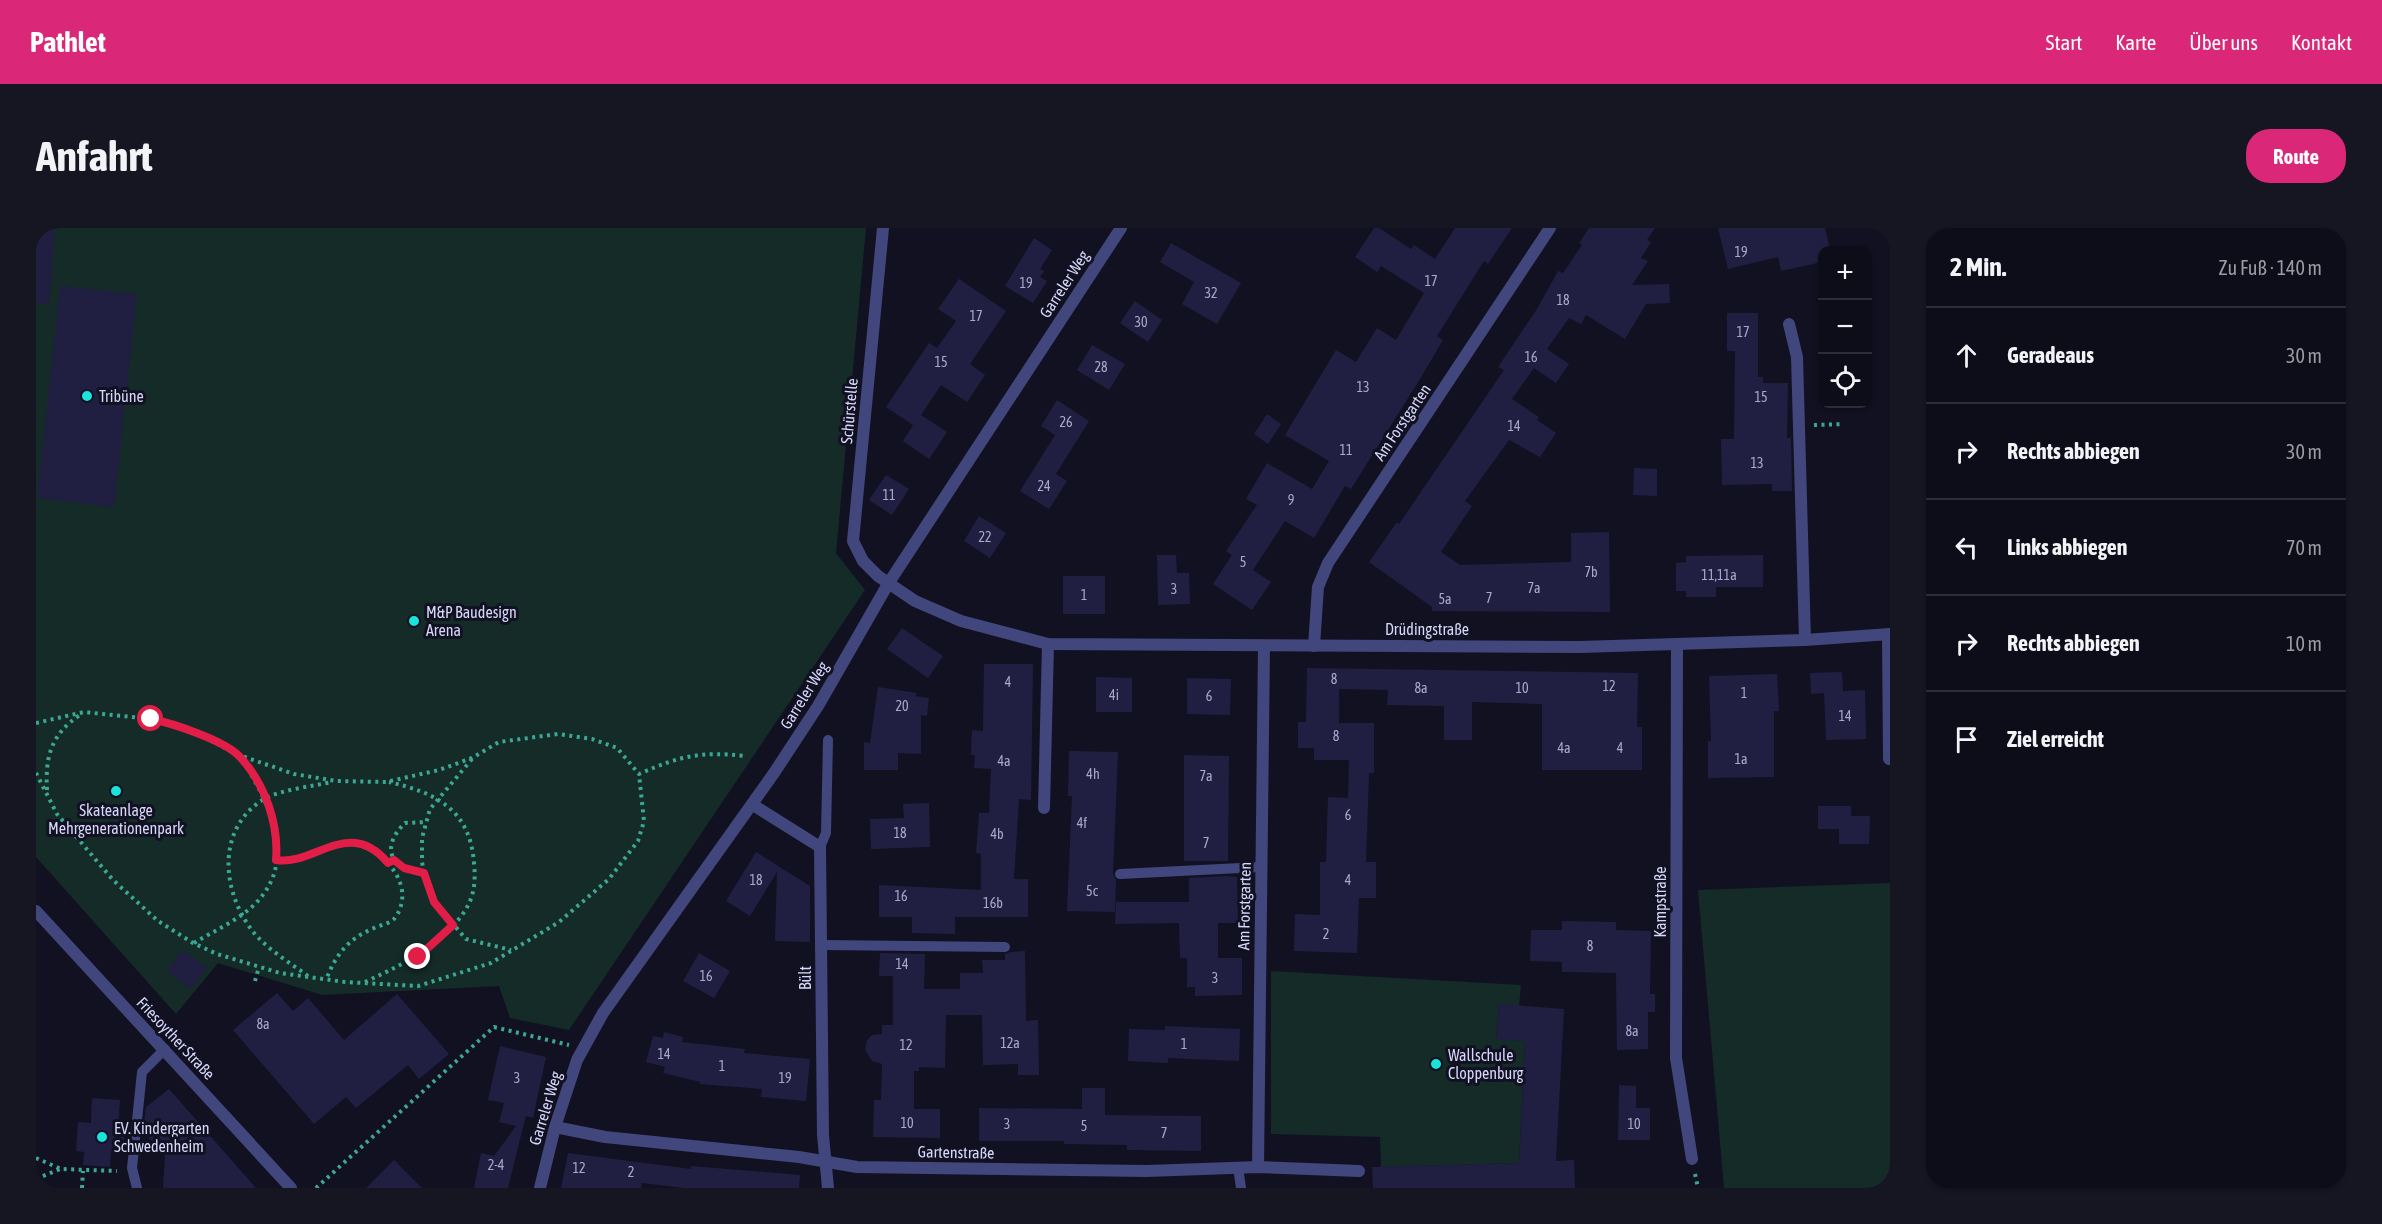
<!DOCTYPE html>
<html lang="de">
<head>
<meta charset="utf-8">
<style>
	:root { --surface:#0d0d1a; --page:#161623; --text:#f1f3f6; --muted:#9a9ca2; --line:#2d2d39; --accent:#db2777 }
	body { margin:0; font-family:"Asap Condensed",sans-serif; background:var(--page); color:var(--text) }
	.controls { position:absolute; right:18px; top:18px; display:grid; overflow:hidden; border-radius:12px; box-shadow:0 2px 4px #0004 }
	.controls button { width:54px; height:54px; display:grid; place-items:center; padding:0; border:0; border-bottom:2px solid var(--line); background:var(--surface); color:var(--text); font:30px sans-serif }
	.stop { position:absolute; width:18px; height:18px; margin:-14px; border:4px solid #e11d48; border-radius:50%; background:#fff }
	.stop.end { background:#e11d48; border-color:#fff; box-shadow:0 2px 6px #0008 }
	.list { margin:0; padding:0; list-style:none }
	h2 { display:flex; justify-content:space-between; align-items:center; height:78px; margin:0; padding:0 24px; font-size:26px }
	h2 small { font-size:20px; font-weight:400; color:var(--muted) }
	.list li { display:grid; grid-template-columns:39px 1fr auto; gap:18px; align-items:center; box-sizing:border-box; height:96px; padding:0 24px; border-top:2px solid var(--line) }
	.list b { display:block; font-size:22px; white-space:nowrap }
	.list em { font-size:20px; font-style:normal; color:var(--muted) }
	.icon { flex:none; width:33px; height:33px; fill:none; stroke:currentColor; stroke-width:2; stroke-linecap:round; stroke-linejoin:round }
	.map { position:relative; flex:none; width:1854px; height:960px; overflow:hidden; border-radius:24px }
	header { display:flex; align-items:center; gap:36px; box-sizing:border-box; height:84px; padding:0 30px; background:var(--accent); color:#fff }
	header strong { font-size:28px }
	nav { display:flex; gap:33px; margin-inline-start:auto; font-size:21px }
	.intro { display:flex; align-items:center; justify-content:space-between; box-sizing:border-box; height:144px; padding:0 36px }
	h1 { margin:0; font-size:42px }
	.button { padding:15px 27px; border-radius:24px; background:var(--accent); color:#fff; font-size:21px; font-weight:700 }
	main { display:flex; gap:36px; padding:0 36px }
	aside { flex:1; background:var(--surface); border-radius:24px; box-shadow:0 2px 4px #0004 }
	.map>svg:first-child { display:block }
	.green { fill:#142b27 }
	.building { fill:#211f41 }
	.lines { fill:none; stroke-linecap:round; stroke-linejoin:round }
	.path { stroke:#3ca893; stroke-width:4; stroke-dasharray:3 4.5; stroke-linecap:butt }
	.service { stroke:#41467c; stroke-width:10 }
	.minor { stroke:#41467c; stroke-width:12 }
	.tertiary { stroke:#41467c; stroke-width:12 }
	.route { stroke:#e11d48; stroke-width:8 }
	.poi-dot { fill:#1ae3dc; stroke:#112; stroke-width:2 }
	.labels { text-anchor:middle; stroke-width:6; stroke-linejoin:round; paint-order:stroke }
	.number-label { font-size:14px; fill:#a9a9cc }
	.street-label { font-size:16px; fill:#d6d7fa; stroke:#112 }
	.poi-label { font-size:16px; fill:#d6d7fa; stroke:#112; text-anchor:start }
</style>
</head>
<body>
<header>
<strong>Pathlet</strong>
<nav><a>Start</a><a>Karte</a><a>Über uns</a><a>Kontakt</a></nav>
</header>
<div class="intro"><h1>Anfahrt</h1><a class="button">Route</a></div>
<main>
<div class="map">
<svg width="1854" height="960" viewBox="0 0 1854 960">
	<rect width="100%" height="100%" fill="#112"/>
	<g class="green">
		<path d="M0,0H830L800,325L829,362L533,802L474,790L463,758L286,767L182,735L140,786L0,629Z"/>
		<path d="M1854,655V960H1688L1662,662Z"/>
		<path d="M1235,743L1485,757L1483,778L1463,777L1460,810L1489,813L1483,935L1345,939L1344,909L1235,906Z"/>
	</g>
	<g class="building">
		<path d="M0,0H19L13,76L0,75Z"/>
		<path d="M1338,0H1343L1375,21L1378,17L1399,31L1419,0H1476L1452,36L1448,33L1401,108L1407,112L1384,151L1315,261L1309,258L1278,310L1249,293L1217,342L1235,354L1216,382L1177,356L1196,327L1190,323L1221,277L1210,271L1231,235L1276,261L1293,233L1249,207L1300,122L1320,134L1341,100L1360,112L1388,65L1345,38L1341,44L1319,29Z"/>
		<path d="M1553,0H1619L1611,12L1615,14L1605,30L1612,33L1596,57L1633,56L1634,75L1610,76L1589,111L1550,87L1545,96L1533,90L1511,121L1533,136L1520,155L1498,140L1476,171L1503,189L1501,192L1520,205L1504,229L1473,212L1429,273L1436,278L1405,324L1424,337L1535,334V305L1573,304L1574,384L1396,383V379L1333,334L1361,294L1363,296L1468,142L1462,139L1501,81L1522,43L1527,45L1546,17L1543,15Z"/>
		<path d="M1682,0H1789L1794,22H1786V34L1745,43L1742,29L1692,41Z"/>
		<path d="M998,10L1016,22L1004,41L1008,43L1004,49L1011,53L997,75L969,58Z"/>
		<path d="M1135,15L1205,55L1181,96L1146,76L1158,54L1124,34Z"/>
		<path d="M923,51L970,83L934,136L949,147L931,174L905,157L885,187L911,204L893,231L867,213L877,197L850,179L893,115L901,120L920,93L902,81Z"/>
		<path d="M24,58L101,66L78,279L1,270Z"/>
		<path d="M1099,73L1126,92L1112,114L1084,95Z"/>
		<path d="M1691,85H1722V149H1727V155H1752L1751,210H1755L1756,263H1736V256L1686,257L1685,211H1698L1699,123H1691Z"/>
		<path d="M1056,117L1089,136L1073,162L1041,142Z"/>
		<path d="M1021,172L1053,193L1020,246L1031,253L1013,281L984,263L1019,207L1005,198Z"/>
		<path d="M1231,186L1245,196L1232,216L1218,206Z"/>
		<path d="M1598,240L1621,241V268L1597,267Z"/>
		<path d="M850,247L873,261L856,287L833,272Z"/>
		<path d="M943,288L970,305L954,330L928,313Z"/>
		<path d="M1121,327H1140L1141,345H1153L1154,376L1122,377Z"/>
		<path d="M1727,327V359H1680V369H1650V363H1640V335L1650,334V328Z"/>
		<rect x="1027" y="348" width="42" height="38"/>
		<path d="M866,400L907,428L892,450L851,421Z"/>
		<path d="M948,436H997L995,572L983,571L978,651H992V689H919V706L876,705V689H843V657L945,662V626L940,625L943,585H953L955,541L938,540L939,527H935L936,502L947,503Z"/>
		<path d="M1271,440L1602,445L1601,499H1606V542H1506V476L1436,474V512H1408V478L1351,477L1352,462L1303,461V495H1338V545H1333L1330,634H1340V670H1323L1321,725L1258,723L1259,686L1284,687V634H1290L1292,569L1312,570L1313,532H1278V520H1262V494H1270Z"/>
		<path d="M1806,444L1807,463L1829,462L1830,511L1790,512L1788,465L1775,466L1774,445Z"/>
		<path d="M1741,446L1743,483H1738V549L1672,550V513H1675L1673,448Z"/>
		<path d="M1060,449L1096,450V484H1060Z"/>
		<path d="M1151,450L1195,451L1194,487L1151,486Z"/>
		<path d="M842,459L881,465L879,468L893,470L891,488L885,487V526L862,525V542H828V514L834,515Z"/>
		<path d="M1033,523L1082,524L1077,646L1080,652L1079,684L1031,683L1036,568H1032Z"/>
		<path d="M1148,527L1193,528L1192,633H1148Z"/>
		<path d="M893,575L894,619L835,621L834,591L868,590L867,576Z"/>
		<path d="M1782,578H1815V588H1834L1833,616H1803V601H1782Z"/>
		<path d="M720,624L774,658V714L739,713L741,644L714,688L690,673Z"/>
		<path d="M1191,648L1201,649L1202,695H1182V730H1206V767L1159,768V759H1151V730H1144L1143,695L1079,696L1080,674H1153V650Z"/>
		<path d="M1526,693L1580,694V702L1615,703L1614,766H1619V784H1612V821L1581,822L1580,745L1526,744V734L1494,733L1495,702H1526Z"/>
		<path d="M146,722L171,740L155,761L131,743Z"/>
		<path d="M989,723L990,793L1002,792L1003,847H982V836L947,837L946,787H910L909,840L883,839V843H878V881H904V910L837,909L838,872H845L846,836L836,833L829,822L831,812L836,807L846,806V797H857V748H843L844,725L889,726L888,761H924V745H947L946,732H969V726L975,724Z"/>
		<path d="M663,725L694,743L678,770L647,753Z"/>
		<path d="M241,765L257,783L272,770L308,812L361,766L413,826L383,851L372,837L320,880L310,869L278,896L197,802Z"/>
		<path d="M1463,776L1528,781L1520,933L1538,932L1539,960H1337L1336,939L1483,935L1489,813L1460,811Z"/>
		<path d="M1129,798L1204,801L1203,833L1132,830V835L1092,833L1093,801L1129,802Z"/>
		<path d="M628,804L647,809L646,814L709,821L708,825L774,831L770,873L725,869L726,861L664,856V854L627,845L629,839L610,834L617,808L627,810Z"/>
		<path d="M464,818L510,829L497,890L490,888L487,899L472,960H438L445,925L458,928L480,898L463,894L468,875L452,872Z"/>
		<path d="M1583,857L1600,858V880H1614V912H1582Z"/>
		<path d="M1046,860H1069V887L1165,888V923L1091,922V917L1028,916V913H943V880L1046,881Z"/>
		<path d="M133,861L220,960H127L129,928L107,903L110,879Z"/>
		<path d="M56,870L84,872L82,901L89,896L87,925L75,924L74,939L47,937L48,924L40,923L42,894L55,895Z"/>
		<path d="M532,925L655,941V938L764,947L763,960H648L606,955L605,960H525Z"/>
		<path d="M358,932L386,960H330Z"/>
	</g>
	<g class="lines">
		<g class="path">
			<path d="M1778,197L1808,196"/>
			<path d="M0,495L48,484L115,491L144,497L203,527L258,546L300,553L350,554L403,542L436,530L463,514L522,506L556,511L581,520L603,546C644,528 665,523 709,528"/>
			<path d="M436,531L394,581L386,610V634L390,656L398,674L430,711L475,722"/>
			<path d="M0,545L21,586L77,652L122,693L157,715L181,726L244,745L309,754L382,758L455,735L523,694L573,651L602,613L608,593L603,546"/>
			<path d="M11,562C9,529 15,506 44,487"/>
			<path d="M240,632C269,636 289,610 318,616C348,622 379,656 361,687C356,696 346,696 338,700C312,711 300,726 290,752"/>
			<path d="M388,645C354,643 344,619 369,595L391,594"/>
			<path d="M158,715C178,703 203,692 220,675C264,629 231,572 204,528"/>
			<path d="M272,748C253,734 229,720 215,701C185,660 181,600 228,571C244,562 277,558 296,554"/>
			<path d="M219,753L223,739"/>
			<path d="M329,754C365,737 401,721 426,687C438,671 440,655 438,635C434,582 401,565 353,554"/>
			<path d="M0,930L25,941L81,943"/>
			<path d="M1659,946L1662,960"/>
			<path d="M0,951L24,941"/>
			<path d="M46,960L47,943"/>
			<path d="M280,960L458,799L533,817"/>
		</g>
		<g class="service">
			<path d="M784,619L790,605L792,512"/>
			<path d="M1084,646L1225,639"/>
			<path d="M785,717L969,719"/>
			<path d="M1202,939L1205,960"/>
			<path d="M101,960L96,940L106,844L129,821"/>
		</g>
		<g class="minor">
			<path d="M847,0L817,313L827,333L842,348L879,373L925,393L1012,416L1544,419L1769,412L1854,406"/>
			<path d="M1753,96L1761,129L1769,412"/>
			<path d="M1852,406L1853,531"/>
			<path d="M1641,416L1640,830L1656,931"/>
			<path d="M1278,418L1282,359L1292,335L1514,0"/>
			<path d="M717,577L784,619L787,907L792,960"/>
			<path d="M1008,580L1012,416"/>
			<path d="M519,899L569,909L763,929L821,939L1111,943L1222,939L1323,943"/>
			<path d="M1222,939L1228,419"/>
			<path d="M504,960L519,899L541,832L567,785L738,545L782,478L852,356L1085,0"/>
		</g>
		<path class="tertiary" d="M0,683L255,960"/>
	</g>
	<g class="lines">
		<path class="route" d="M115,491C136,495 190,513 204,529C229,556 243,596 240,632C279,638 313,588 352,635L358,632L368,640L388,645L398,674L417,697L382,729"/>
	</g>
	<g class="poi-dot">
		<circle cx="51" cy="168" r="6"/>
		<circle cx="378" cy="393" r="6"/>
		<circle cx="80" cy="563" r="6"/>
		<circle cx="1400" cy="836" r="6"/>
		<circle cx="66" cy="909" r="6"/>
	</g>
	<g class="labels">
		<g class="number-label">
			<text x="1705" y="29">19</text>
			<text x="1395" y="58">17</text>
			<text x="990" y="60">19</text>
			<text x="1175" y="70">32</text>
			<text x="1527" y="77">18</text>
			<text x="940" y="93">17</text>
			<text x="1105" y="99">30</text>
			<text x="1707" y="109">17</text>
			<text x="1495" y="134">16</text>
			<text x="905" y="139">15</text>
			<text x="1065" y="144">28</text>
			<text x="1327" y="164">13</text>
			<text x="1725" y="174">15</text>
			<text x="1030" y="199">26</text>
			<text x="1478" y="203">14</text>
			<text x="1310" y="227">11</text>
			<text x="1721" y="240">13</text>
			<text x="1008" y="263">24</text>
			<text x="853" y="272">11</text>
			<text x="1255" y="277">9</text>
			<text x="949" y="314">22</text>
			<text x="1207" y="339">5</text>
			<text x="1555" y="349">7b</text>
			<text x="1683" y="352">11,11a</text>
			<text x="1498" y="365">7a</text>
			<text x="1138" y="366">3</text>
			<text x="1048" y="372">1</text>
			<text x="1453" y="375">7</text>
			<text x="1409" y="376">5a</text>
			<text x="1298" y="456">8</text>
			<text x="972" y="459">4</text>
			<text x="1573" y="463">12</text>
			<text x="1385" y="465">8a</text>
			<text x="1486" y="465">10</text>
			<text x="1708" y="470">1</text>
			<text x="1078" y="472">4i</text>
			<text x="1173" y="473">6</text>
			<text x="866" y="483">20</text>
			<text x="1809" y="493">14</text>
			<text x="1300" y="513">8</text>
			<text x="1528" y="525">4a</text>
			<text x="1584" y="525">4</text>
			<text x="1705" y="536">1a</text>
			<text x="968" y="538">4a</text>
			<text x="1057" y="551">4h</text>
			<text x="1170" y="553">7a</text>
			<text x="1312" y="592">6</text>
			<text x="1046" y="600">4f</text>
			<text x="864" y="610">18</text>
			<text x="961" y="611">4b</text>
			<text x="1170" y="620">7</text>
			<text x="720" y="657">18</text>
			<text x="1312" y="657">4</text>
			<text x="1056" y="668">5c</text>
			<text x="865" y="673">16</text>
			<text x="957" y="680">16b</text>
			<text x="1290" y="711">2</text>
			<text x="1554" y="723">8</text>
			<text x="866" y="741">14</text>
			<text x="670" y="753">16</text>
			<text x="1179" y="755">3</text>
			<text x="227" y="801">8a</text>
			<text x="1596" y="808">8a</text>
			<text x="974" y="820">12a</text>
			<text x="1148" y="821">1</text>
			<text x="870" y="822">12</text>
			<text x="628" y="831">14</text>
			<text x="686" y="843">1</text>
			<text x="481" y="855">3</text>
			<text x="749" y="855">19</text>
			<text x="871" y="900">10</text>
			<text x="971" y="901">3</text>
			<text x="1598" y="901">10</text>
			<text x="1048" y="903">5</text>
			<text x="1128" y="910">7</text>
			<text x="460" y="942">2-4</text>
			<text x="543" y="945">12</text>
			<text x="595" y="949">2</text>
		</g>
		<g class="street-label">
			<text transform="translate(1028 56) rotate(-57)" y="6">Garreler Weg</text>
			<text transform="translate(813 183) rotate(-85)" y="6">Schürstelle</text>
			<text transform="translate(1366 194) rotate(-56)" y="6">Am Forstgarten</text>
			<text x="1391" y="407">Drüdingstraße</text>
			<text transform="translate(768 467) rotate(-58)" y="6">Garreler Weg</text>
			<text transform="translate(1624 674) rotate(-90)" y="6">Kampstraße</text>
			<text transform="translate(1208 678) rotate(-89)" y="6">Am Forstgarten</text>
			<text transform="translate(769 750) rotate(-90)" y="6">Bült</text>
			<text transform="translate(140 810) rotate(47)" y="6">Friesoyther Straße</text>
			<text transform="translate(509 880) rotate(-73)" y="6">Garreler Weg</text>
			<text transform="translate(920 924) rotate(1)" y="6">Gartenstraße</text>
		</g>
		<g class="poi-label">
			<text x="63" y="174">Tribüne</text>
			<text x="390" y="390">M&amp;P Baudesign<tspan x="390" dy="18">Arena</tspan></text>
			<text x="80" y="588" text-anchor="middle">Skateanlage<tspan x="80" dy="18">Mehrgenerationenpark</tspan></text>
			<text x="1412" y="833">Wallschule<tspan x="1412" dy="18">Cloppenburg</tspan></text>
			<text x="78" y="906">EV. Kindergarten<tspan x="78" dy="18">Schwedenheim</tspan></text>
		</g>
	</g>
</svg>
<div class="controls">
<button>+</button>
<button>−</button>
<button><svg class="icon" aria-label="locate" viewBox="0 0 24 24"><circle cx="12" cy="12" r="6"/><path d="M12 2v4M12 18v4M2 12h4M18 12h4"/></svg></button>
</div>
<div class="stop" style="left:115px;top:491px"></div>
<div class="stop end" style="left:382px;top:729px"></div>
</div>
<aside>
<h2>2 Min.<small>Zu Fuß · 140 m</small></h2>
<ul class="list">
<li><svg class="icon" aria-label="ahead" viewBox="0 0 24 24"><path d="M12 20V5M6 11l6-6 6 6"/></svg><div><b>Geradeaus</b></div><em>30 m</em></li>
<li><svg class="icon" aria-label="right" viewBox="0 0 24 24"><path d="M7 20v-9h11M14 6l5 5-5 5"/></svg><div><b>Rechts abbiegen</b></div><em>30 m</em></li>
<li><svg class="icon" aria-label="left" viewBox="0 0 24 24"><path d="M17 20v-9H6M10 6l-5 5 5 5"/></svg><div><b>Links abbiegen</b></div><em>70 m</em></li>
<li><svg class="icon" aria-label="right" viewBox="0 0 24 24"><path d="M7 20v-9h11M14 6l5 5-5 5"/></svg><div><b>Rechts abbiegen</b></div><em>10 m</em></li>
<li><svg class="icon" aria-label="arrive" viewBox="0 0 24 24"><path d="M6 21V4h12l-3 4 3 4H6"/></svg><div><b>Ziel erreicht</b></div></li>
</ul>
</aside>
</main>
</body>
</html>
